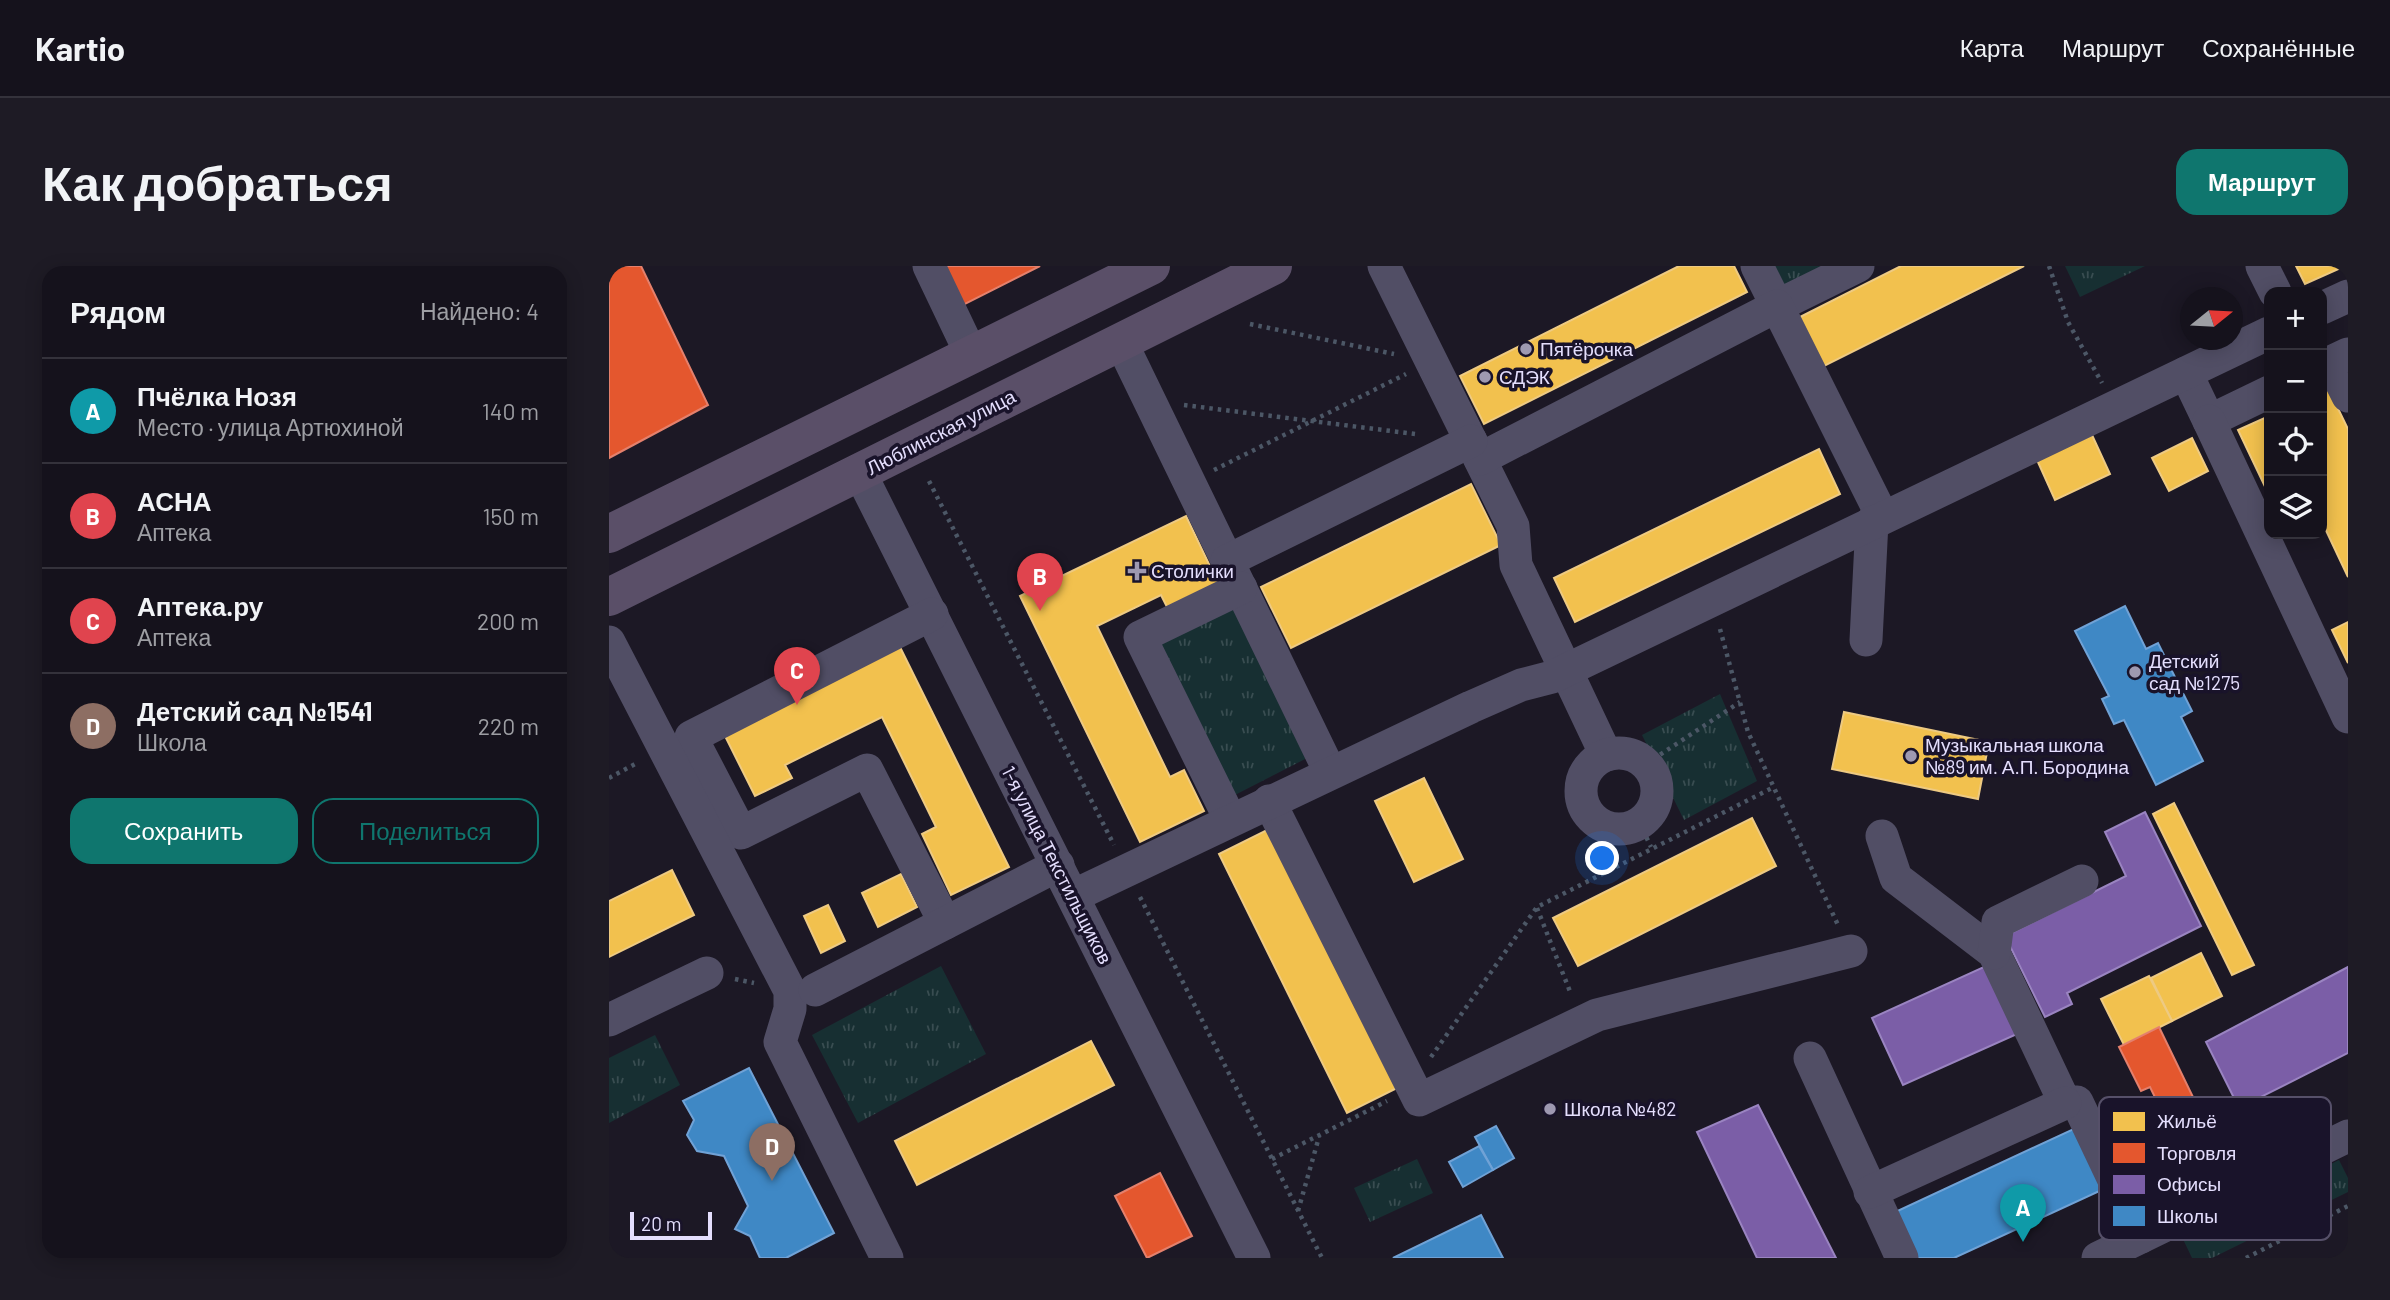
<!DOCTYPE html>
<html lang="ru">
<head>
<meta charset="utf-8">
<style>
	:root { --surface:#15121c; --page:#1e1b25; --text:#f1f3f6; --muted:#9d9ea3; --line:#34323b; --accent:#0f766e }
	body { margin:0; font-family:Barlow,sans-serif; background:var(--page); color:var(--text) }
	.controls { position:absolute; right:21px; top:21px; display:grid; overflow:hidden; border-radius:14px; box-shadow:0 4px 18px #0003 }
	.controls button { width:63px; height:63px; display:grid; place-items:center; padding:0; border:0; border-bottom:2px solid var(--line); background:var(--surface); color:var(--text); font:35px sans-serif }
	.compass { position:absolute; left:1571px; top:21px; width:63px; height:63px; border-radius:50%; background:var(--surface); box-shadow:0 4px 18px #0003; rotate:72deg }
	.scale { position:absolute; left:21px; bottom:18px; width:82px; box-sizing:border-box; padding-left:7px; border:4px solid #e4defd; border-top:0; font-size:19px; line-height:24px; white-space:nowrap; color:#e4defd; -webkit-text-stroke:5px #19132a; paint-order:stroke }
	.you { position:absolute; left:994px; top:593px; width:24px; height:24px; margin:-18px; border:5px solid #fff; border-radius:50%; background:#1a73e8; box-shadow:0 0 0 10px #1a73e833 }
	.badge { display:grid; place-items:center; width:46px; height:46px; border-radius:50%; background:var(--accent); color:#fff; font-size:23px; font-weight:700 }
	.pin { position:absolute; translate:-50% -58px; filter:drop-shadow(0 2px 4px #0008) }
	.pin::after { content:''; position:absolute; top:37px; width:24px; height:21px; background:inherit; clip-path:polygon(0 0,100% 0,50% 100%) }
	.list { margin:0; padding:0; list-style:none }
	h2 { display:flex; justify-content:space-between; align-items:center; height:91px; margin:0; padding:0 28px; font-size:30px }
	h2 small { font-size:23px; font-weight:400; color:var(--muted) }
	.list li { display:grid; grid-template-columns:46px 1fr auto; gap:21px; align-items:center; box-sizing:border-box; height:105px; padding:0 28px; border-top:2px solid var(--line) }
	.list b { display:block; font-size:26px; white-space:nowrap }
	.list p { margin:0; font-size:23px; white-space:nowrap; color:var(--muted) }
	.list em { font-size:23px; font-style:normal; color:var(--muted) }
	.actions { display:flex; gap:14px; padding:21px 28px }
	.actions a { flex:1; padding:16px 0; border:2px solid var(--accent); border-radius:21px; text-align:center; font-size:24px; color:var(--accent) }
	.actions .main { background:var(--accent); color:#fff }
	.icon { flex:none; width:38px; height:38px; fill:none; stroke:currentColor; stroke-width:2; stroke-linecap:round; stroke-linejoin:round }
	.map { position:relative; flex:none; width:1739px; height:992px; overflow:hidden; border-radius:21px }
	header { display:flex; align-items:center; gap:42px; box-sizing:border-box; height:98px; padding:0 35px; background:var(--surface); border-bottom:2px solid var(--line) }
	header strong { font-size:33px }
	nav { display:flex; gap:38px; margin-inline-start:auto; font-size:24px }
	.intro { display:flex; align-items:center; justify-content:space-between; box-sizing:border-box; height:168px; padding:0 42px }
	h1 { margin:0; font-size:49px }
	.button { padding:18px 32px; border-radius:21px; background:var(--accent); color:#fff; font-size:24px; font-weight:700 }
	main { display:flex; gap:42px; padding:0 42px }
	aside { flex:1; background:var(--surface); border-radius:21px; box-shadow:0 4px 18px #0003 }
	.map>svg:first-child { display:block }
	.grass { fill:url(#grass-tufts) }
	.homes { fill:#f2c14e; stroke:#eeca82; stroke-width:2 }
	.shops { fill:#e4572e; stroke:#e4806c; stroke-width:2 }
	.offices { fill:#7b5ea7; stroke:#9a84c1; stroke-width:2 }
	.schools { fill:#3f88c5; stroke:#70a2d6; stroke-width:2 }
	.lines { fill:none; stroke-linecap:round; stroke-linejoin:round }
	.path { stroke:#4c5766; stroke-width:4.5; stroke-dasharray:3.5 5; stroke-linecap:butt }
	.minor { stroke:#514e65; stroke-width:33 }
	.major { stroke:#5a4f68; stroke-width:38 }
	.poi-dot { fill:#9e99b1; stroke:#19132a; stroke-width:2.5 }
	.labels { text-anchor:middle; stroke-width:7; stroke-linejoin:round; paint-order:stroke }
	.poi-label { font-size:19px; fill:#e4defd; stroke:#19132a; text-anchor:start }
	.street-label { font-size:19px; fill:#e4defd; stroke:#19132a }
	.key { fill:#19132a; stroke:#565069; stroke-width:2 }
	.key-label { font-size:19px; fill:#e4defd }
</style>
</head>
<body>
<header>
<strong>Kartio</strong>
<nav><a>Карта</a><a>Маршрут</a><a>Сохранённые</a></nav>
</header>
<div class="intro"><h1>Как добраться</h1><a class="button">Маршрут</a></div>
<main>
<aside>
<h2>Рядом<small>Найдено: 4</small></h2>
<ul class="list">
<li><span class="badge" style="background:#0f9aa8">A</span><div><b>Пчёлка Нозя</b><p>Место · улица Артюхиной</p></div><em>140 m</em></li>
<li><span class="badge" style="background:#e0444e">B</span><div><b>АСНА</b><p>Аптека</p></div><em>150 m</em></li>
<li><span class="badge" style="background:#e0444e">C</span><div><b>Аптека.ру</b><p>Аптека</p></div><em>200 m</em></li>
<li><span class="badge" style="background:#8d6e63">D</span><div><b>Детский сад №1541</b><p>Школа</p></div><em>220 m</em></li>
</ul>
<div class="actions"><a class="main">Сохранить</a><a>Поделиться</a></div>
</aside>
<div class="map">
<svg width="1739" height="992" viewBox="0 0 1739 992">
	<defs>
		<pattern id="grass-tufts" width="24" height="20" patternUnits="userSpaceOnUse" patternTransform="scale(1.75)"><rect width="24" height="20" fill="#172f32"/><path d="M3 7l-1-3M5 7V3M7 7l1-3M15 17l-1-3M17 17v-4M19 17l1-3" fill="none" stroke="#394d51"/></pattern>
	</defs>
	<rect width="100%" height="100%" fill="#1c1825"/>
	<g class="grass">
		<path d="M1165,0H1219L1176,22Z"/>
		<path d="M1456,0H1536L1471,31Z"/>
		<path d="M627,341L702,490L622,531L550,379Z"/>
		<path d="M1111,428L1148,515L1075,554L1033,469Z"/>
		<path d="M332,700L377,788L249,857L203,769Z"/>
		<path d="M46,769L71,819L0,857V792Z"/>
		<path d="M808,893L824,927L761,956L745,922Z"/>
		<path d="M1730,894L1739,912V926L1698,946L1684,917Z"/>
		<path d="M1648,934L1662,963L1603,992H1583L1573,971Z"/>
	</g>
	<g class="homes">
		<path d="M1070,0H1125L1138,26L875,158L851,110Z"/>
		<path d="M1292,0H1415L1213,101L1189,52Z"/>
		<path d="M1687,0H1736L1696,18Z"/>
		<path d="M1719,122L1739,163V311L1713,256V125Z"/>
		<path d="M1660,150V229L1629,164Z"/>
		<path d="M1483,169L1501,208L1446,234L1428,194Z"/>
		<path d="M1583,172L1599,205L1560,225L1543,192Z"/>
		<path d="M1210,183L1231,228L966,356L945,312Z"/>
		<path d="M862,218L892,279L682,382L652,321Z"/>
		<path d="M577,250L609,317L558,341L552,329L488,360L561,511L575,504L595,545L531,576L411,330Z"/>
		<path d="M1739,356V397L1723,364Z"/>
		<path d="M289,377L400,601L342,629L313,568L327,561L273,451L176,499L183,512L146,530L113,464Z"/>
		<path d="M1235,446L1380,476L1369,533L1223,503Z"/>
		<path d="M815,512L854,593L805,616L766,535Z"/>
		<path d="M1565,537L1645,699L1623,709L1544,548Z"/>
		<path d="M1143,552L1167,600L969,700L944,652Z"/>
		<path d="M660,563L788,822L738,847L610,588Z"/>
		<path d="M63,604L85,649L0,691V635Z"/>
		<path d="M292,608L308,641L269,661L253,627Z"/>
		<path d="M219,639L236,675L212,687L195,650Z"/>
		<path d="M1592,687L1613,730L1563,755L1542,712Z"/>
		<path d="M1540,710L1563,755L1515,779L1492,733Z"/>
		<path d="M482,775L505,819L308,919L286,875Z"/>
	</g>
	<g class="shops">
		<path d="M0,0H32L99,139L0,192Z"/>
		<path d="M330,0H431L350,41Z"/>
		<path d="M1550,761L1598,860L1589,864L1598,882L1576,893L1541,821L1532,825L1510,781Z"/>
		<path d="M551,907L583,970L538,992L506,930Z"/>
	</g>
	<g class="offices">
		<path d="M1536,546L1592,660L1458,727L1463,738L1436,751L1396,670L1517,610L1496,566Z"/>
		<path d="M1377,700L1408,768L1294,819L1263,752Z"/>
		<path d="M1739,701V787L1630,842L1597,776Z"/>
		<path d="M1149,839L1227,992H1148L1088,866Z"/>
	</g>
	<g class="schools">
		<path d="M1516,340L1537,383L1549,377L1583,445L1572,451L1594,495L1547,519L1515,454L1505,458L1493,433L1500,430L1466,365Z"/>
		<path d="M140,802L225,967L177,992H151L141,970L126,963L139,940L115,890L88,885L78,869L85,854L74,835Z"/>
		<path d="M887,860L905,892L884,904L866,871Z"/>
		<path d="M1469,861L1497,922L1345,992H1302L1282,948Z"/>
		<path d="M870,880L884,904L854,921L840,896Z"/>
		<path d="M872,949L894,992H784Z"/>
	</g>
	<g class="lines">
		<g class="path">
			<path d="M1440,0L1459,56L1493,117"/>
			<path d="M641,58L785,88"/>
			<path d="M575,139L806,168"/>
			<path d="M605,204L797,108"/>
			<path d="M320,215L505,579"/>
			<path d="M1111,363L1139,466L1229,659"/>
			<path d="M1037,498L1131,436"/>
			<path d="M0,512L30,496"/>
			<path d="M1030,556L1042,581"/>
			<path d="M531,631L713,992"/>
			<path d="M928,642L962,728"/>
			<path d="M126,713L145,717"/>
			<path d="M822,791L928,641L1163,522"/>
			<path d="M663,893L778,835"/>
			<path d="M689,945L710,871"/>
			<path d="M1637,992L1739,940"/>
		</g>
		<g class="minor">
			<path d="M320,0L362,88"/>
			<path d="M775,0L904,260L907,299L997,489"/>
			<path d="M1148,0L1168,40L1249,0"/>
			<path d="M1653,0L1666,26"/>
			<path d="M1713,42L1739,30"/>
			<path d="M512,76L721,506"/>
			<path d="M1739,88L1722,96L1739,130"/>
			<path d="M1577,107L1600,155L1660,126"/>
			<path d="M1600,155L1739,451"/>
			<path d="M871,193L1168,40L1273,250"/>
			<path d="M251,207L645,992"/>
			<path d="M618,295L862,175"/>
			<path d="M323,348L82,471L132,567L258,504L336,657"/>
			<path d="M1257,374L1263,256"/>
			<path d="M0,376L181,725V743L171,776L278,992"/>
			<circle cx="1010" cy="525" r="38"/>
			<path d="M660,535L810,834L988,749L1242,685"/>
			<path d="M621,553L531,371L632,322"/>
			<path d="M1273,570L1287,612L1385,687L1456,837L1468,836L1532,971"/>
			<path d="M464,630L862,441L912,419L943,411L1660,67"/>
			<path d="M1385,687L1389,656L1473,615"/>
			<path d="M206,724L449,599"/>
			<path d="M0,754L98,707"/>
			<path d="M1201,792L1293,992"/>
			<path d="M1261,926L1456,837"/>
			<path d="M1489,992L1739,870"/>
		</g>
		<g class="major">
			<path d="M0,268L542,0"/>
			<path d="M0,331L664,0"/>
		</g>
	</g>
	<g class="poi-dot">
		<circle cx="917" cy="83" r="7"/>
		<circle cx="876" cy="111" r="7"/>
		<path d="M524.5 294.5h7v7h7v7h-7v7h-7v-7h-7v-7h7z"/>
		<circle cx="1526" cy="406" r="7"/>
		<circle cx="1302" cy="490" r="7"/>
		<circle cx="941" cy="843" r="7"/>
	</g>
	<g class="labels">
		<g class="poi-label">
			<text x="931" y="90">Пятёрочка</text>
			<text x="890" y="118">СДЭК</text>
			<text x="542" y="312">Столички</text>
			<text x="1540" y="402">Детский<tspan x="1540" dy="22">сад №1275</tspan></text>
			<text x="1316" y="486">Музыкальная школа<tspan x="1316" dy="22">№89 им. А.П. Бородина</tspan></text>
			<text x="955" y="850">Школа №482</text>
		</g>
		<g class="street-label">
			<text transform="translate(332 166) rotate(-27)" y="7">Люблинская улица</text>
			<text transform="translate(448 599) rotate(63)" y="7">1-я улица Текстильщиков</text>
		</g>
	</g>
	<rect x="1490" y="831" width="232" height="143" rx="10" class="key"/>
	<rect x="1504" y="846" width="32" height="19" fill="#f2c14e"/>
	<rect x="1504" y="877" width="32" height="20" fill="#e4572e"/>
	<rect x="1504" y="909" width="32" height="19" fill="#7b5ea7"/>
	<rect x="1504" y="940" width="32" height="20" fill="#3f88c5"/>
	<g class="key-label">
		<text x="1548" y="862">Жильё</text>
		<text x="1548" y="894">Торговля</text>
		<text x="1548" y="925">Офисы</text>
		<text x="1548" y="957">Школы</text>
	</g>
</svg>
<div class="controls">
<button>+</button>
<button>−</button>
<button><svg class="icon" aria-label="locate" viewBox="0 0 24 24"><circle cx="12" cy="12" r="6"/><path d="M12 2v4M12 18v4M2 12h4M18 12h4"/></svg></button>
<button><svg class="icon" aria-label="layers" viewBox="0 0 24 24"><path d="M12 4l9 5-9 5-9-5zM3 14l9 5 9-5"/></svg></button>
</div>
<svg class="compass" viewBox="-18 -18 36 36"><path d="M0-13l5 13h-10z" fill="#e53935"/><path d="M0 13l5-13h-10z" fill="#9d9ea3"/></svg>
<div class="scale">20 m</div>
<div class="you"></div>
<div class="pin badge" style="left:1414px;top:976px;background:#0f9aa8">A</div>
<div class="pin badge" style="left:431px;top:345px;background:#e0444e">B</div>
<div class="pin badge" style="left:188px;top:439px;background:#e0444e">C</div>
<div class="pin badge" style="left:163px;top:915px;background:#8d6e63">D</div>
</div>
</main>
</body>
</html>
